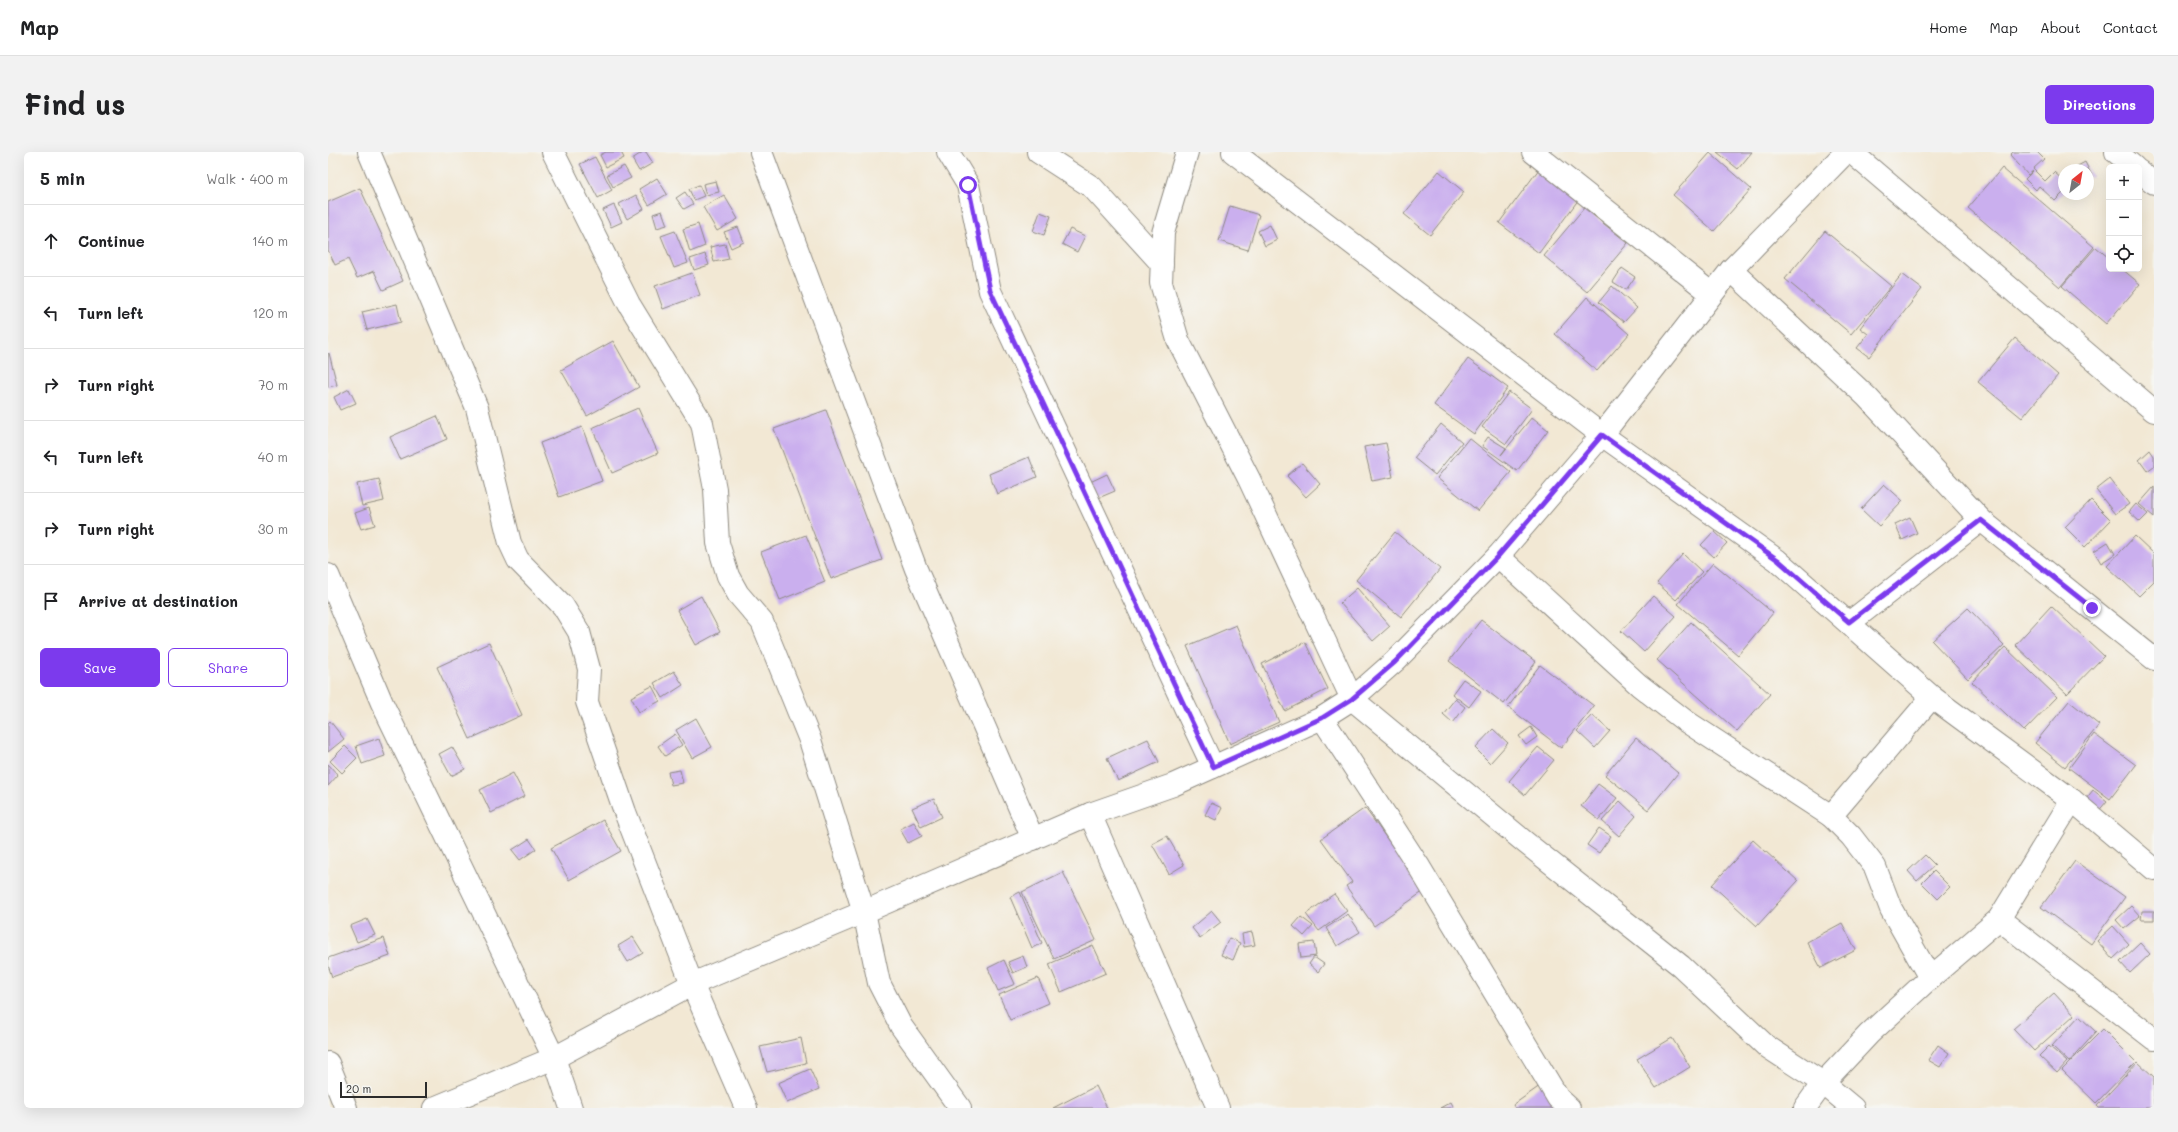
<!DOCTYPE html>
<html lang="en">
<head>
<meta charset="utf-8">
<style>
	:root { --surface:#fff; --page:#f2f2f2; --text:#202124; --muted:#757577; --line:#e0e0e0; --accent:#7c3aed }
	body { margin:0; font-family:Mali,sans-serif; background:var(--page); color:var(--text) }
	.controls { position:absolute; right:12px; top:12px; display:grid; overflow:hidden; border-radius:6px; box-shadow:0 4px 16px #0002 }
	.controls button { width:36px; height:36px; display:grid; place-items:center; padding:0; border:0; border-bottom:1px solid var(--line); background:var(--surface); color:var(--text); font:20px sans-serif }
	.compass { position:absolute; left:1730px; top:12px; width:36px; height:36px; border-radius:50%; background:var(--surface); box-shadow:0 4px 16px #0002; rotate:31deg }
	.scale { position:absolute; left:12px; bottom:10px; width:87px; box-sizing:border-box; padding-left:4px; border:2px solid #2b2b2b; border-top:0; font-size:11px; line-height:14px; white-space:nowrap; color:#2b2b2b; -webkit-text-stroke:3px #f6f6f2; paint-order:stroke }
	.stop { position:absolute; width:12px; height:12px; margin:-9px; border:3px solid #7c3aed; border-radius:50%; background:#fff }
	.stop.end { background:#7c3aed; border-color:#fff; box-shadow:0 1px 4px #0008 }
	.list { margin:0; padding:0; list-style:none }
	h2 { display:flex; justify-content:space-between; align-items:center; height:52px; margin:0; padding:0 16px; font-size:17px }
	h2 small { font-size:13px; font-weight:400; color:var(--muted) }
	.list li { display:grid; grid-template-columns:26px 1fr auto; gap:12px; align-items:center; box-sizing:border-box; height:72px; padding:0 16px; border-top:1px solid var(--line) }
	.list b { display:block; font-size:15px; white-space:nowrap }
	.list em { font-size:13px; font-style:normal; color:var(--muted) }
	.actions { display:flex; gap:8px; padding:12px 16px }
	.actions a { flex:1; padding:9px 0; border:1px solid var(--accent); border-radius:6px; text-align:center; font-size:14px; color:var(--accent) }
	.actions .main { background:var(--accent); color:#fff }
	.icon { flex:none; width:22px; height:22px; fill:none; stroke:currentColor; stroke-width:2; stroke-linecap:round; stroke-linejoin:round }
	.map { position:relative; flex:none; width:1826px; height:956px; overflow:hidden; border-radius:6px }
	header { display:flex; align-items:center; gap:24px; box-sizing:border-box; height:56px; padding:0 20px; background:var(--surface); border-bottom:1px solid var(--line) }
	header strong { font-size:19px }
	nav { display:flex; gap:22px; margin-inline-start:auto; font-size:14px }
	.intro { display:flex; align-items:center; justify-content:space-between; box-sizing:border-box; height:96px; padding:0 24px }
	h1 { margin:0; font-size:28px }
	.button { padding:10px 18px; border-radius:6px; background:var(--accent); color:#fff; font-size:14px; font-weight:700 }
	main { display:flex; gap:24px; padding:0 24px }
	aside { flex:1; background:var(--surface); border-radius:6px; box-shadow:0 4px 16px #0002 }
	.map>svg:first-child { display:block }
	.building { fill:#caafee }
	.lines { fill:none; stroke-linecap:round; stroke-linejoin:round }
	.street-casing { stroke:#8e8a80; stroke-width:24 }
	.street { stroke:#fff; stroke-width:22 }
	.route { stroke:#7c3aed; stroke-width:5 }
</style>
</head>
<body>
<header>
<strong>Map</strong>
<nav><a>Home</a><a>Map</a><a>About</a><a>Contact</a></nav>
</header>
<div class="intro"><h1>Find us</h1><a class="button">Directions</a></div>
<main>
<aside>
<h2>5 min<small>Walk · 400 m</small></h2>
<ul class="list">
<li><svg class="icon" aria-label="ahead" viewBox="0 0 24 24"><path d="M12 20V5M6 11l6-6 6 6"/></svg><div><b>Continue</b></div><em>140 m</em></li>
<li><svg class="icon" aria-label="left" viewBox="0 0 24 24"><path d="M17 20v-9H6M10 6l-5 5 5 5"/></svg><div><b>Turn left</b></div><em>120 m</em></li>
<li><svg class="icon" aria-label="right" viewBox="0 0 24 24"><path d="M7 20v-9h11M14 6l5 5-5 5"/></svg><div><b>Turn right</b></div><em>70 m</em></li>
<li><svg class="icon" aria-label="left" viewBox="0 0 24 24"><path d="M17 20v-9H6M10 6l-5 5 5 5"/></svg><div><b>Turn left</b></div><em>40 m</em></li>
<li><svg class="icon" aria-label="right" viewBox="0 0 24 24"><path d="M7 20v-9h11M14 6l5 5-5 5"/></svg><div><b>Turn right</b></div><em>30 m</em></li>
<li><svg class="icon" aria-label="arrive" viewBox="0 0 24 24"><path d="M6 21V4h12l-3 4 3 4H6"/></svg><div><b>Arrive at destination</b></div></li>
</ul>
<div class="actions"><a class="main">Save</a><a>Share</a></div>
</aside>
<div class="map">
<svg width="1826" height="956" viewBox="0 0 1826 956">
	<rect width="100%" height="100%" fill="#f6f6f2"/>
	<filter id="ink" filterUnits="userSpaceOnUse"><feTurbulence type="fractalNoise" baseFrequency=".025" numOctaves="2"/><feDisplacementMap in="SourceGraphic" scale="8" xChannelSelector="R" yChannelSelector="G"/><feConvolveMatrix kernelMatrix="1 2 1 2 8 2 1 2 1" color-interpolation-filters="sRGB"/></filter>
	<filter id="wash" filterUnits="userSpaceOnUse"><feTurbulence type="fractalNoise" baseFrequency=".012" numOctaves="4" result="noise"/><feDisplacementMap in="SourceGraphic" scale="16" xChannelSelector="R" yChannelSelector="G"/><feGaussianBlur stdDeviation="0.9" result="paint"/><feColorMatrix in="noise" values="0 0 0 0 0 0 0 0 0 0 0 0 0 0 0 0 0 1.4 0 .05"/><feComposite in="paint" operator="in"/></filter>
	<g filter="url(#wash)">
		<rect width="100%" height="100%" fill="#f2e8d4"/>
		<g id="blocks">
			<g class="building">
				<path d="M278,0H293L296,6L278,15L272,3Z"/>
				<path d="M315,0H318L325,11L311,19L304,7Z"/>
				<path d="M1389,0H1424L1410,17Z"/>
				<path d="M1685,0H1709L1716,7L1705,17L1717,29L1726,20L1736,29V40L1727,49L1711,34L1708,38L1697,27L1705,19L1700,23L1682,3Z"/>
				<path d="M1382,1L1423,37L1386,79L1345,43Z"/>
				<path d="M267,5L284,38L270,46L252,12Z"/>
				<path d="M1757,10L1764,24L1760,25V18H1747L1746,16Z"/>
				<path d="M296,14L303,26L285,35L279,23Z"/>
				<path d="M1674,16L1766,95L1732,135L1640,56Z"/>
				<path d="M1211,17L1251,47L1211,101L1171,71Z"/>
				<path d="M1111,19L1136,40L1102,83L1076,62Z"/>
				<path d="M329,26L339,42L321,53L311,37Z"/>
				<path d="M388,29L391,40L378,43L375,32Z"/>
				<path d="M371,33L376,44L366,48L361,37Z"/>
				<path d="M32,36L75,129L55,138L46,119L29,126L20,107L7,113L0,98V50Z"/>
				<path d="M357,40L365,52L356,57L348,46Z"/>
				<path d="M308,43L316,57L299,67L291,52Z"/>
				<path d="M396,43L410,67L389,79L375,55Z"/>
				<path d="M286,53L294,70L283,75L275,58Z"/>
				<path d="M902,54L931,63L920,98L891,89Z"/>
				<path d="M1256,56L1300,91L1259,140L1216,104Z"/>
				<path d="M334,59L339,73L329,76L325,62Z"/>
				<path d="M712,60L723,64L716,83L705,79Z"/>
				<path d="M370,72L377,94L362,100L355,77Z"/>
				<path d="M942,73L949,88L937,94L930,79Z"/>
				<path d="M410,75L416,90L403,96L396,80Z"/>
				<path d="M742,77L757,84L749,100L734,92Z"/>
				<path d="M347,79L360,111L346,116L333,84Z"/>
				<path d="M1497,79L1563,134L1523,182L1457,127Z"/>
				<path d="M397,92L401,107L386,110L382,95Z"/>
				<path d="M1768,95L1781,106V117H1794L1812,132L1778,172L1734,134Z"/>
				<path d="M377,102L381,113L366,118L362,107Z"/>
				<path d="M1294,116L1307,125L1298,138L1285,130Z"/>
				<path d="M364,121L372,143L335,157L327,134Z"/>
				<path d="M1574,122L1594,137L1541,205L1529,196L1540,182L1532,176Z"/>
				<path d="M1284,134L1309,156L1296,170L1271,150Z"/>
				<path d="M1259,145L1301,182L1269,219L1227,182Z"/>
				<path d="M69,152L73,170L39,178L34,160Z"/>
				<path d="M1687,186L1730,223L1694,266L1650,230Z"/>
				<path d="M285,189L311,235L259,264L233,218Z"/>
				<path d="M1,201L9,233L0,235V202Z"/>
				<path d="M1140,207L1180,236L1146,282L1106,253Z"/>
				<path d="M21,237L28,251L12,258L6,245Z"/>
				<path d="M1181,240L1204,257L1178,292L1154,275Z"/>
				<path d="M310,256L330,301L284,321L264,276Z"/>
				<path d="M498,258L554,408L503,427L446,277Z"/>
				<path d="M109,264L119,287L72,307L62,285Z"/>
				<path d="M1204,265L1220,278L1189,319L1154,294L1160,285L1178,296L1173,303Z"/>
				<path d="M1113,272L1134,290L1107,323L1086,306Z"/>
				<path d="M254,275L274,329L231,345L212,291Z"/>
				<path d="M1141,286L1183,320L1150,359L1109,326Z"/>
				<path d="M1058,291L1065,325L1044,329L1036,295Z"/>
				<path d="M1822,298L1826,304V314L1819,319L1811,308Z"/>
				<path d="M701,305L709,325L669,342L661,322Z"/>
				<path d="M974,311L992,332L978,345L959,324Z"/>
				<path d="M779,322L787,339L768,347L760,331Z"/>
				<path d="M51,327L56,349L34,354L29,332Z"/>
				<path d="M1782,327L1801,352L1787,362L1768,338Z"/>
				<path d="M1556,332L1575,349L1551,374L1533,357Z"/>
				<path d="M1826,335V365L1811,352Z"/>
				<path d="M1763,348L1783,368L1757,395L1737,375Z"/>
				<path d="M1808,352L1820,362L1812,370L1801,360Z"/>
				<path d="M41,356L47,373L33,377L27,361Z"/>
				<path d="M1582,365L1589,381L1574,388L1567,372Z"/>
				<path d="M1386,379L1399,391L1386,405L1373,393Z"/>
				<path d="M1067,380L1112,417L1073,465L1028,428Z"/>
				<path d="M478,383L497,430L452,448L433,400Z"/>
				<path d="M1807,384L1826,402V429L1811,444L1779,414Z"/>
				<path d="M1780,390L1787,402L1773,411L1766,399Z"/>
				<path d="M1355,402L1374,420L1348,448L1329,431Z"/>
				<path d="M1385,411L1445,461L1410,503L1350,452Z"/>
				<path d="M1029,436L1062,474L1045,489L1012,451Z"/>
				<path d="M373,444L392,480L368,493L349,458Z"/>
				<path d="M1325,444L1348,464L1316,500L1293,479Z"/>
				<path d="M1723,454L1776,504L1739,542L1687,493Z"/>
				<path d="M1640,456L1676,493L1640,527L1604,489Z"/>
				<path d="M1153,468L1208,510L1176,552L1121,509Z"/>
				<path d="M1363,470L1442,542L1409,579L1329,508Z"/>
				<path d="M908,473L951,570L902,592L859,494Z"/>
				<path d="M977,490L1000,537L957,559L934,512Z"/>
				<path d="M161,491L194,563L142,587L109,515Z"/>
				<path d="M1677,495L1729,545L1696,579L1644,530Z"/>
				<path d="M1212,513L1266,554L1233,596L1180,555Z"/>
				<path d="M346,519L355,533L335,546L326,531Z"/>
				<path d="M1135,527L1153,539L1141,555L1124,542Z"/>
				<path d="M324,534L332,549L311,560L303,545Z"/>
				<path d="M1127,547L1137,555L1125,571L1115,562Z"/>
				<path d="M1741,549L1771,573L1737,615L1707,591Z"/>
				<path d="M1264,563L1282,579L1267,596L1249,579Z"/>
				<path d="M368,566L384,595L364,606L348,578Z"/>
				<path d="M2,569L16,587L0,600V571Z"/>
				<path d="M1203,575L1209,585L1198,593L1191,584Z"/>
				<path d="M1165,577L1180,591L1162,611L1147,596Z"/>
				<path d="M347,582L354,593L337,604L330,594Z"/>
				<path d="M1766,582L1808,613L1782,647L1741,616Z"/>
				<path d="M51,586L57,604L34,612L28,594Z"/>
				<path d="M1308,586L1350,621L1320,658L1277,623Z"/>
				<path d="M820,587L831,610L790,629L779,606Z"/>
				<path d="M17,594L29,606L14,621L2,609Z"/>
				<path d="M124,595L137,617L123,624L111,602Z"/>
				<path d="M1210,595L1226,608L1197,643L1181,629Z"/>
				<path d="M0,612L10,623L0,634Z"/>
				<path d="M352,618L355,631L343,633L340,620Z"/>
				<path d="M185,621L197,644L163,661L152,638Z"/>
				<path d="M1270,632L1289,646L1271,668L1253,654Z"/>
				<path d="M1765,638L1779,649L1768,662L1754,652Z"/>
				<path d="M606,647L614,665L593,675L584,656Z"/>
				<path d="M1292,649L1308,664L1291,684L1274,669Z"/>
				<path d="M883,651L894,656L888,668L877,663Z"/>
				<path d="M1037,656L1096,739L1046,774L1018,734L1024,730L993,687Z"/>
				<path d="M275,668L293,699L241,728L223,696Z"/>
				<path d="M586,670L594,684L580,691L572,677Z"/>
				<path d="M1271,676L1283,684L1271,701L1259,693Z"/>
				<path d="M839,684L856,713L841,722L824,692Z"/>
				<path d="M201,687L208,697L192,708L184,698Z"/>
				<path d="M1425,688L1470,729L1429,774L1384,733Z"/>
				<path d="M1597,703L1607,713L1589,729L1580,719Z"/>
				<path d="M1747,709L1797,745L1763,792L1713,755Z"/>
				<path d="M1606,719L1622,735L1610,747L1594,731Z"/>
				<path d="M735,720L768,788L726,807L694,740Z"/>
				<path d="M692,740L714,791L704,796L682,745Z"/>
				<path d="M1006,742L1019,759L991,779L978,762Z"/>
				<path d="M1803,754L1812,764L1796,777L1788,768Z"/>
				<path d="M884,759L893,770L872,786L864,776Z"/>
				<path d="M1814,759H1826V768H1813Z"/>
				<path d="M1020,762L1032,780L1009,794L998,776Z"/>
				<path d="M973,765L985,774L976,784L965,774Z"/>
				<path d="M39,767L47,783L29,790L22,774Z"/>
				<path d="M1514,771L1528,798L1493,816L1479,790Z"/>
				<path d="M1785,774L1801,792L1785,807L1769,789Z"/>
				<path d="M924,780L927,793L916,795L914,782Z"/>
				<path d="M305,785L315,801L300,810L290,794Z"/>
				<path d="M56,786L62,804L4,825L0,813V806Z"/>
				<path d="M901,786L912,791L905,808L893,803Z"/>
				<path d="M986,790L988,804L973,806L971,792Z"/>
				<path d="M1812,791L1822,802L1802,821L1792,810Z"/>
				<path d="M765,793L778,821L733,840L721,812Z"/>
				<path d="M695,804L699,815L685,821L680,810Z"/>
				<path d="M986,805L996,812L990,820L981,812Z"/>
				<path d="M676,808L687,832L670,839L660,816Z"/>
				<path d="M710,826L721,851L682,868L671,843Z"/>
				<path d="M1726,841L1746,863L1706,899L1685,877Z"/>
				<path d="M1751,864L1768,880L1741,910L1724,894Z"/>
				<path d="M1775,877L1808,910L1768,951L1734,918Z"/>
				<path d="M473,886L478,911L439,920L432,895Z"/>
				<path d="M1344,886L1362,915L1328,936L1309,907Z"/>
				<path d="M1610,893L1621,901L1612,915L1600,908Z"/>
				<path d="M1721,894L1739,910L1729,921L1711,904Z"/>
				<path d="M1810,910L1826,925V956H1771L1769,954Z"/>
				<path d="M482,917L491,937L459,951L450,931Z"/>
				<path d="M1216,931L1234,956H1187L1185,953Z"/>
				<path d="M768,934L779,956H725Z"/>
				<path d="M1123,950L1126,956H1112Z"/>
			</g>
		</g>
	</g>
	<g filter="url(#ink)">
		<use href="#blocks" fill-opacity="0" stroke="#8e8a80" stroke-width="1"/>
		<g class="lines">
			<defs>
				<g id="street">
					<path d="M41,0L149,256L182,391L190,408L235,454L251,480L261,517L259,550L297,660L364,832L418,956"/>
					<path d="M225,0L301,152L374,271L387,337L390,391L400,424L410,442L434,470L482,588L536,760L551,831L573,874L632,956"/>
					<path d="M433,0L588,417L705,687"/>
					<path d="M620,0L640,33L662,139L885,615"/>
					<path d="M710,0L764,35L834,112"/>
					<path d="M859,0L835,81L833,131L850,188L921,327L1024,547L1198,691L1353,814L1438,894L1495,931L1525,956"/>
					<path d="M905,0L1274,283L1449,408L1604,545L1744,648L1826,717"/>
					<path d="M1205,0L1384,142"/>
					<path d="M1523,0L1826,259"/>
					<path d="M1788,0L1806,15"/>
					<path d="M1811,19L1826,31"/>
					<path d="M1403,118L1539,245L1653,368L1826,507"/>
					<path d="M1170,404L1311,533L1356,568L1503,664L1523,684L1547,715L1563,757L1602,826"/>
					<path d="M0,423L54,551L226,906L243,956"/>
					<path d="M1521,471L1653,368"/>
					<path d="M994,566L1090,713L1230,946L1241,956"/>
					<path d="M762,662L890,956"/>
					<path d="M1503,664L1604,545"/>
					<path d="M1671,767L1826,887"/>
					<path d="M0,911L18,956"/>
					<path d="M106,956L226,906L364,832L536,760L762,662L845,633L994,566L1024,547L1067,509L1170,404L1274,283L1403,118L1518,0"/>
					<path d="M1477,956L1495,931L1541,882L1602,826L1671,767L1744,648"/>
				</g>
			</defs>
			<use href="#street" class="street-casing"/>
			<use href="#street" class="street"/>
		</g>
	</g>
	<g class="lines" filter="url(#ink)">
		<path class="route" d="M640,33L662,138L885,615L994,566L1024,547L1067,510L1170,404L1274,283L1450,408L1521,470L1653,368L1764,456"/>
	</g>
</svg>
<div class="controls">
<button>+</button>
<button>−</button>
<button><svg class="icon" aria-label="locate" viewBox="0 0 24 24"><circle cx="12" cy="12" r="6"/><path d="M12 2v4M12 18v4M2 12h4M18 12h4"/></svg></button>
</div>
<svg class="compass" viewBox="-18 -18 36 36"><path d="M0-13l5 13h-10z" fill="#e53935"/><path d="M0 13l5-13h-10z" fill="#757577"/></svg>
<div class="scale">20 m</div>
<div class="stop" style="left:640px;top:33px"></div>
<div class="stop end" style="left:1764px;top:456px"></div>
</div>
</main>
</body>
</html>
